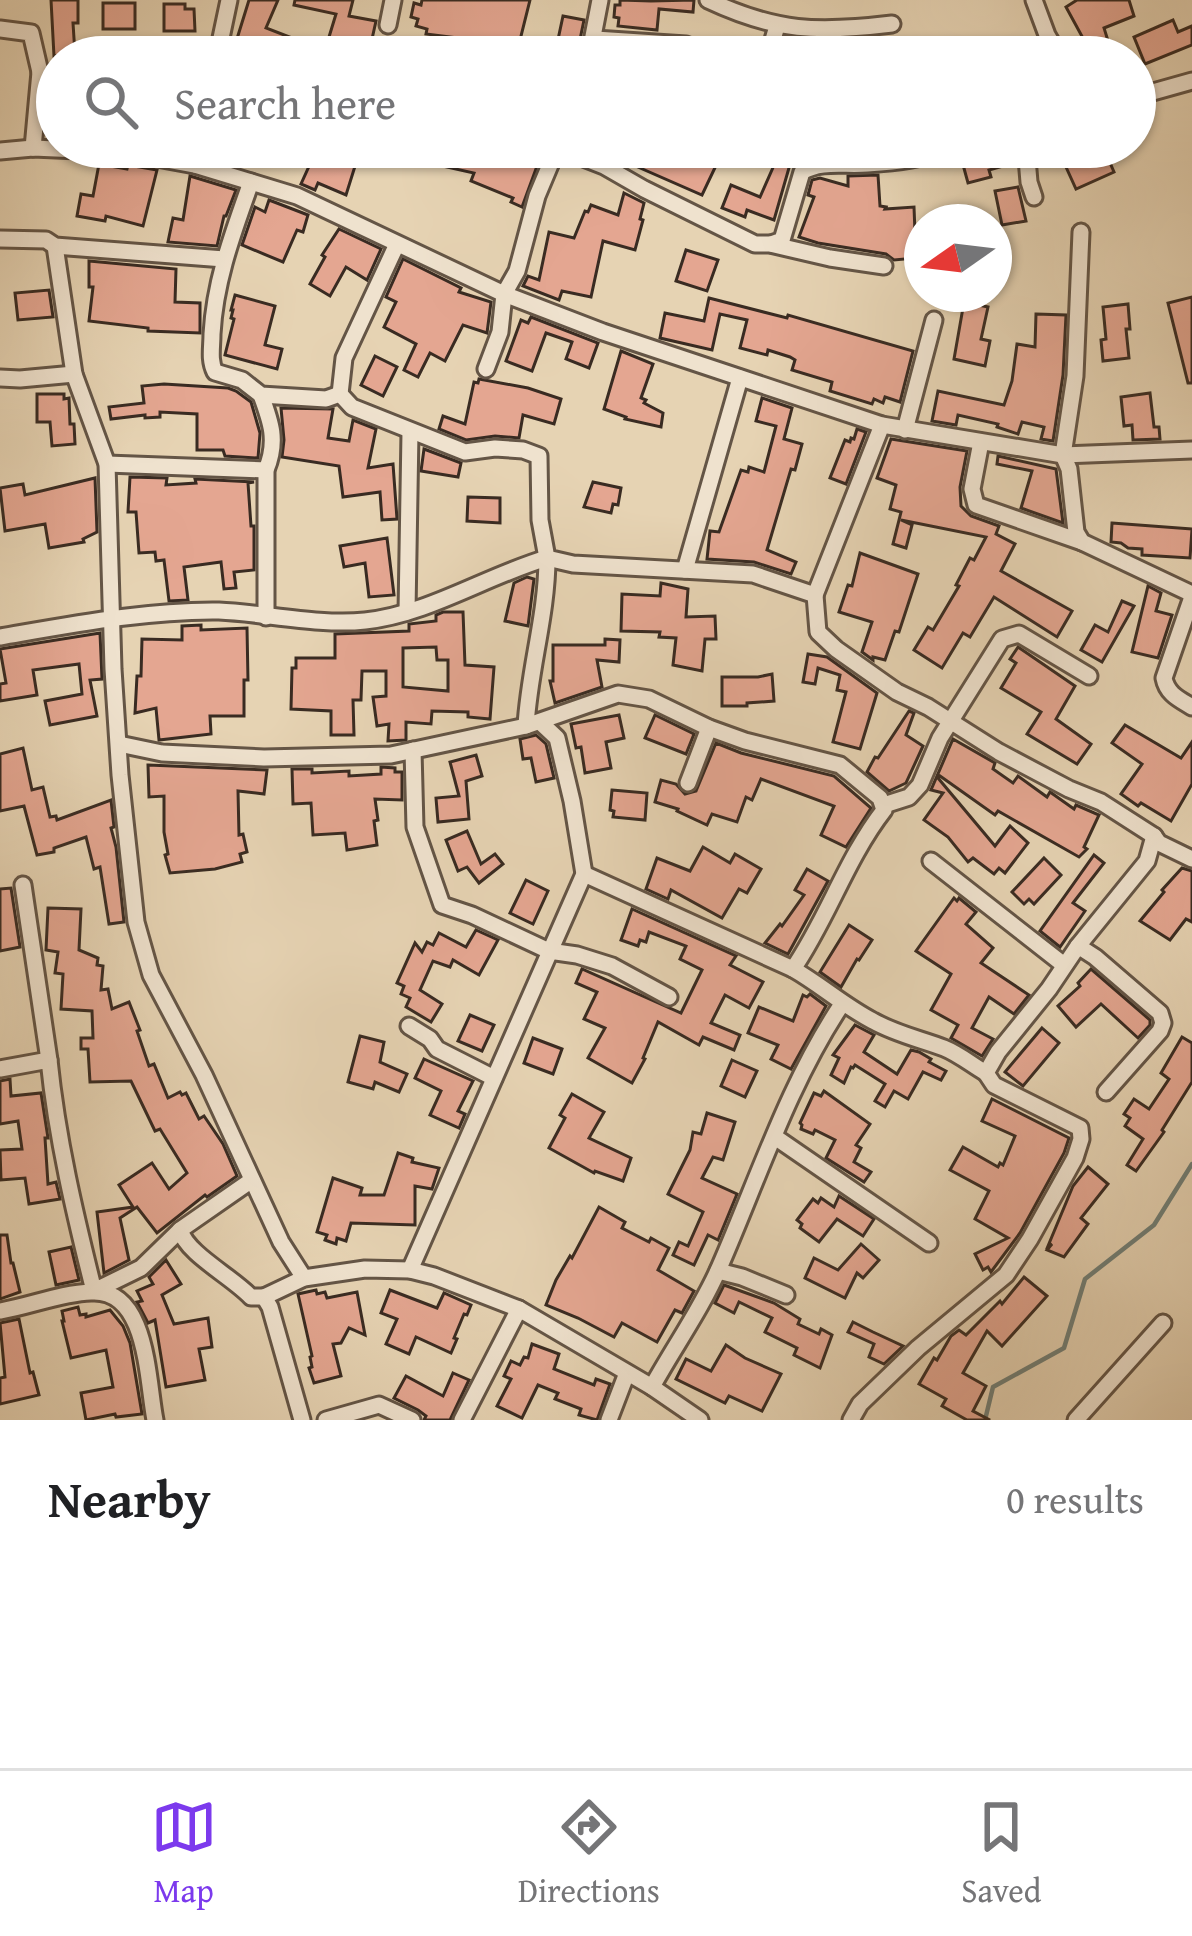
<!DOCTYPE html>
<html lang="en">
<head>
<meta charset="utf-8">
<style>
	:root { --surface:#fff; --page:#f6f6f6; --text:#202124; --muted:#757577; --line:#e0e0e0; --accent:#7c3aed }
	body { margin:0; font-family:"Gentium Book Plus",serif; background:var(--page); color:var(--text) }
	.compass { position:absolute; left:904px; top:204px; width:108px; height:108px; border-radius:50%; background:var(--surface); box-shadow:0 3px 9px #0004; rotate:256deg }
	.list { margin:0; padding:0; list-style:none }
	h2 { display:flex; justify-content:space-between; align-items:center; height:156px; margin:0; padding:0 48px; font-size:51px }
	h2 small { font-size:39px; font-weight:400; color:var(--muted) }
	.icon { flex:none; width:66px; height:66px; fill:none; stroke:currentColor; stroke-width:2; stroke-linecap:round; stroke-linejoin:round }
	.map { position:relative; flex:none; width:1192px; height:1420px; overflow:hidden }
	.search { position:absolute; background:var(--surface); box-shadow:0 3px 9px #0004; left:36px; right:36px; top:36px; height:132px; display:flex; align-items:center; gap:30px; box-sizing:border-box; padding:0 42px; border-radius:66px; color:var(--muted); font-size:45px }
	.sheet { height:348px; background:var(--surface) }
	nav { display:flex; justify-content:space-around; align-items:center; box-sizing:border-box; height:168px; border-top:3px solid var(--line); background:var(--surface); font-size:33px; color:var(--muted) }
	nav a { display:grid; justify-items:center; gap:6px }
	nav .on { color:var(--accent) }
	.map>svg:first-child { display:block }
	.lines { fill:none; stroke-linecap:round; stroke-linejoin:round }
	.stream { stroke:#717f77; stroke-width:4.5 }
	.building { fill:#e4a691; stroke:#392b22; stroke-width:3; fill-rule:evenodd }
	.minor-casing { stroke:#645546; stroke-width:21 }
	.minor { stroke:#efe2ce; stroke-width:15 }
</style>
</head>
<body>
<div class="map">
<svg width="1192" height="1420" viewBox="0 0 1192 1420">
	<rect width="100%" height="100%" fill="#e6d3b3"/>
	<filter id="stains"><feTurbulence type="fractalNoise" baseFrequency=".00167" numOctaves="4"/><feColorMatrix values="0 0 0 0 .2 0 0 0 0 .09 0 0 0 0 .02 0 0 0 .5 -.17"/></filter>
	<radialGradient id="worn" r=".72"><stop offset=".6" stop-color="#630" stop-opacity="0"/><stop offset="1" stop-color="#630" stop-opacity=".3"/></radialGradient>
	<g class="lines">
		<path class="stream" d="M985,1420L993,1387L1064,1348L1085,1279L1154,1225L1192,1164"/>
	</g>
	<g class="building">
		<path d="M51,0H78V23H73L75,54L54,56Z"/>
		<path d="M249,0H278L266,28L310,45L306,57L271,47L270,50L236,42Z"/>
		<path d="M295,0H353L349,16L376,21L368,57L330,54L331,51L325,50L336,14L294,5Z"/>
		<path d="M422,0H530L518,48L502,43L497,57L478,52L482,41L426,34L427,29L416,26L418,19L411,17L414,3L421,5Z"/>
		<path d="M620,0L651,1L694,0L693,12L659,9L657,30L618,26L619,18L614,17L615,5H620Z"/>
		<path d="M1077,0H1129L1134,16L1104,28L1113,57H1084L1079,42L1084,40L1066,7Z"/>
		<rect x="103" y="3" width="32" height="26"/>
		<path d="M164,4H185V9H194L195,31H164Z"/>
		<path d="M563,16L584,20L577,54L556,49Z"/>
		<path d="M1173,20L1178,32L1192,26V45L1145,64L1134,37Z"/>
		<path d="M231,147H361L346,195L318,183L315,190L301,184L310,164L300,160L302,156L280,149L275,164Z"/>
		<path d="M407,147H440L480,156L483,147H544L522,207L511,202L513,198L471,181L474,173L442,166L443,163Z"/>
		<path d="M627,147H703L721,155L702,195L622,160Z"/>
		<path d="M733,147H795L774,220L747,210L745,217L722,208L731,185L760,197L775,163L732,149Z"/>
		<path d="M1012,149L1014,163L989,170L991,177L968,183L962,161Z"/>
		<path d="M1104,149L1114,172L1076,189L1066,167Z"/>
		<path d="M99,164L127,169L128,165L157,170L143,226L106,216L105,221L77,216L81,194L93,196Z"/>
		<path d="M878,175L880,206L886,207L885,209L914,207L916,258L894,260L886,254L818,243L799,237L814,197L808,195L812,180L820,178L848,186V176Z"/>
		<path d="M190,176L236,190L226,216H224L217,246L168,242L173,218L183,220Z"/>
		<path d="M1018,187L1026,221L1002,225L995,191Z"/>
		<path d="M624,193L644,203L640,219L643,220L635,250L603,241L591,297L562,291L559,300L523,286L528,276L539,280L549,232L574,238L585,211L588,212L591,205L618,215Z"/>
		<path d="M269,200L308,215L303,232L297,230L283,262L242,245L255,207L265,212Z"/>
		<path d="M339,229L381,249L367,280L346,267L330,296L310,284L325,257L322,255Z"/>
		<path d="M686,250L718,260L707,291L676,281Z"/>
		<path d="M403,259L461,288L459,292L491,302L487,333L463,325L445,361L430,353L418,377L404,370L416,344L384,327L396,302L386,297Z"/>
		<path d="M89,261L176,269L175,302L200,303V333L148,331V328L89,321L93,287H89Z"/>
		<path d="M49,290L53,317L18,320L15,293Z"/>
		<path d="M235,295L275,306L265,345L282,349L277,369L225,355L234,319L231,318L233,310H231Z"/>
		<path d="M1192,297V383H1188L1168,303Z"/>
		<path d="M709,298L787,318L788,315L913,351L900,402L885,397L883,403L874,399L872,404L830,391L832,382L792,370L795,360L790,357L768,350L767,355L740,348L747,320L720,314L712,350L660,338L665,313L704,321Z"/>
		<path d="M964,302L988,307L981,339L990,341L985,366L954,359Z"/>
		<path d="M1128,304L1130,329H1126L1129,358L1103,361L1101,340L1106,339L1103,307Z"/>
		<path d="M1036,314L1066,315L1063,375L1053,441L1041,439L1044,427L1022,422L1018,434L997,427L998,424L958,415L956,425L932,421L938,391L1004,405L1012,381L1017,344L1035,347Z"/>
		<path d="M531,317L598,343L589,368L566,359L572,342L546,333L532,371L506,361L521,320L528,323Z"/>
		<path d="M621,351L653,364L641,398L646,400L644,403L663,413L661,427L625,419L626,417L604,409Z"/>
		<path d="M375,356L397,367L383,396L361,385Z"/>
		<path d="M479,379L528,388L561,399L554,424L523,415L519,438L495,436L466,440L439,429L443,416L465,424L474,382L478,383Z"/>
		<path d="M164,384L228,388L236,391L251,402L260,433L258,458L225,456L223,450H197V414L160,412V417L145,418V415L111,419L109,407L144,403L142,386Z"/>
		<path d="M1150,393L1154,427H1159L1160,439L1133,440L1132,425L1124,426L1121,397Z"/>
		<path d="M37,394H64V399L69,398L70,424H74L75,444L52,446L50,422H37Z"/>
		<path d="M762,398L792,408L784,439L802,444L795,470L791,469L767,550L796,562L791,574L754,562L707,559L710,531L719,532L741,470L748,472L749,467L764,472L776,426L756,421Z"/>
		<path d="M281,408L333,409L328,438L349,441L353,420L376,429L368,468L393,464L397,519L382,520L380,492L343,497L339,466L282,457L284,440Z"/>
		<path d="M857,429L866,432L846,484L830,478L845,440L850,442L851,438L854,439Z"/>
		<path d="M891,439L967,451L960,487L961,506L971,516L999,526L996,534L1015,544L1001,571L1072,611L1057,637L994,597L970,637L963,633L942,668L914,650L928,627L933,630L959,586L956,585L970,558L974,560L986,537L901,520L912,525L906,548L893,544L901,512L890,509L896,485L877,478Z"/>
		<path d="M424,449L461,463L458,477L421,471Z"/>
		<path d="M998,456L1056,469L1063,523L1021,508L1032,471L997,464Z"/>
		<path d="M130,477L167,478L166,485L196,483L195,479L254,482L248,483L251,526H254V570L234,572L236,588L224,589L221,562L184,567L188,600L169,601L164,560L156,561L155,552L139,553L136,512H128Z"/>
		<path d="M95,478L97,532L83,539L84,542L49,548L45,524L5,531L0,488L23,484L25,495Z"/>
		<path d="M593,482L621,488L618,505L613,504L611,513L584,507Z"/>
		<path d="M468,497L500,498V523L467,521Z"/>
		<path d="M1112,523L1192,529L1190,558L1142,555V549L1128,548L1121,543L1111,542Z"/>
		<path d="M387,538L394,595L369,597L365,563L344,567L340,546Z"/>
		<path d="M860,553L918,574L899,632L895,631L885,660L873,657V660L862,652L872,622L839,612L848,585L852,586Z"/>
		<path d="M527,577L534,579L528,626L505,621L514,583Z"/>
		<path d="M661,583L688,589L686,617L715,616L716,639H705L702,671L673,665L676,638L659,637L660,632L621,631L622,594L660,596Z"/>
		<path d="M1148,586L1161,593L1156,611L1172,615L1158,658L1132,652Z"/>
		<path d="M1122,601L1134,606L1102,662L1081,650L1095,625L1108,632Z"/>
		<path d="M443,612H463L465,665L494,667L490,719L468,717V712L432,711L431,724L406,722V740L388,741L389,724L377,726L373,697L386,696V671H362L361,700H353L354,735H331V711L291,709L292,668H296V658H335V634L409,631V624L436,621V615ZM436,647L437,660H448V691L403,687V648Z"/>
		<path d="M201,625V630L247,628L248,680H244V716H210L211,734L159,740L156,708L135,713L137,676H141L142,639L182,640V626Z"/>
		<path d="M100,633L102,679L90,680L97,716L50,725L45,701L82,694L79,664L33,670L37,695L0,701V684L6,683L0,649Z"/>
		<path d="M605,639L620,640L619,662L597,660L602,687L555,703L550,681H553V645H605Z"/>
		<path d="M1018,647L1075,686L1056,719L1091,744L1077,764L1027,734L1041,712L1001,688L1016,663L1010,659Z"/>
		<path d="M808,654L827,657L877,693L860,749L833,742L846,692L837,690L840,675L818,668L815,684L803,682Z"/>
		<path d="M772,674L774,701L747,703V706H722V677H758Z"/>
		<path d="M909,711L914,713L906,735L923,746L906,783L889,791L867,772L875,757L878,758Z"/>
		<path d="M619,715L624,738L606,742L611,768L585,773L581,747L576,748L571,724Z"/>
		<path d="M655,715L694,734L686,754L645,738Z"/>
		<path d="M1125,725L1181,758L1192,742V784L1171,821L1141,803L1138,806L1121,794L1142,764L1112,743Z"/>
		<path d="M536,735L546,744L554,778L536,782L531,758L523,759L520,739Z"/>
		<path d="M953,739L995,763L993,769L1013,783L1018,776L1047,797L1050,792L1074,809L1076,805L1099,815L1084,847L1087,849L1079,857L998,811L995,815L940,776L938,778L995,846L1010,826L1028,843L1005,873L999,868L994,874L973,858L968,862L948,837L924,820L943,793L931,790Z"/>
		<path d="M716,743L741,753L834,776L871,808L846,847L821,835L834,806L761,779L752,800L746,797L737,822L712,814L707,825L677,811L678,809L655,802L661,780L676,784L685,794L696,791Z"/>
		<path d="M23,748L32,790L43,787L50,817L56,816L57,820L111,800L114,827L111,828L116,847L124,922L109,924L100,867L94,869L86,837L54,848V852L37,855L24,806L0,811V754Z"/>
		<path d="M476,755L482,776L466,781L469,819L438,822L436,798L459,796L450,762Z"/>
		<path d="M148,765L267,770L264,794L238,791L239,835L243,834L247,852L240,854L242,862L215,869L170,873L165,855L168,854L164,832V796L149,797Z"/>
		<path d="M381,767L395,768V772H402V800L375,799L378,820L374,821L377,845L347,850L345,833L313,835L311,803L293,804L292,769H312V773L349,771V776L381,774Z"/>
		<path d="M612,790L647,793L645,820L613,817L614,811L610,810Z"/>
		<path d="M467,831L481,864L495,854L503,864L479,883L467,867L458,871L446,840Z"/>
		<path d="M703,847L730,863L735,854L761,869L747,893L739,889L722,918L671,890L668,899L646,889L657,858L690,871Z"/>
		<path d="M1094,855L1104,863L1073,903L1085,911L1060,947L1040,931Z"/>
		<path d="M1044,858L1061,875L1034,904L1029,899L1024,904L1012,892Z"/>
		<path d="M1182,868L1192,871V922L1186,919L1170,940L1140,921L1164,892L1162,890Z"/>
		<path d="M807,869L828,881L788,954L765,943L780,924L782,926L804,895L795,890Z"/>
		<path d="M526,880L548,891L533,924L510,913Z"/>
		<path d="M11,888L20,947L0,951V889Z"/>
		<path d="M954,898L957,901L959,898L976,912L966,924L993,948L981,963L1029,995L1014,1014L989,997L972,1028L993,1039L982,1056L951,1038L958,1025L931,1010L951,974L916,951Z"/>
		<path d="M48,908L81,909L79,950L98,958L97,965L103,966L101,990L108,989L112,1009L129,1002L140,1030L137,1031L149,1066L154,1064L168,1098L180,1092L182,1095L186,1093L199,1119L204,1116L223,1144L237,1176L207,1197L205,1195L157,1233L137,1207L120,1218L129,1260L104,1273L97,1212L133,1207L119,1185L152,1163L169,1189L187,1173L160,1129L155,1131L131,1081L90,1082L88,1049H81V1038H93L92,1011L61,1009L63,974L55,973L58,952L46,950Z"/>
		<path d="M632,909L736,956L730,965L763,982L749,1008L725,995L711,1023L740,1035L734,1050L703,1037L699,1045L658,1022L643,1058L645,1059L632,1083L588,1058L605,1028L584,1019L597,992L576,983L582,969L681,1013L702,970L680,959L686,946L649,932L646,942L640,940L638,946L621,940Z"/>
		<path d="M849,925L872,940L859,960L857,959L841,987L820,972Z"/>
		<path d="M476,930L498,940L479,975L453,960L450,967L433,961L420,990L442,1004L431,1022L406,1007L410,998L401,994L404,986L397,983L415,943L422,952L427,942L433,945L439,933L466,947Z"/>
		<path d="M1091,969L1150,1020V1025L1138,1038L1101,1004L1076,1027L1058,1006L1080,986L1078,983Z"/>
		<path d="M810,994L826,1006L791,1069L771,1059L778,1045L748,1033L759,1007L793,1021L803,995L807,997Z"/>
		<path d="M470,1015L494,1025L482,1051L458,1041Z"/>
		<path d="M855,1025L874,1035L864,1052L897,1074L911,1050L919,1052L931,1059L929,1062L946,1071L941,1080L923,1072L908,1099L894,1091L885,1107L875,1101L885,1084L855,1065L853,1068L851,1067L844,1083L831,1075L839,1058L833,1055Z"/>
		<path d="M1042,1028L1059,1043L1023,1086L1005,1072Z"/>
		<path d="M360,1036L384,1042L380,1062L407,1074L399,1092L375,1082L373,1089L348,1082Z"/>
		<path d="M1182,1037L1192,1043V1082L1162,1130L1164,1132L1136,1171L1127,1165L1143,1139L1125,1126L1130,1118L1124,1114L1134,1099L1149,1109L1169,1079L1161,1073Z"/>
		<path d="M533,1038L562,1049L553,1074L524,1063Z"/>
		<path d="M424,1059L473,1081L458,1111L465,1114L459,1128L430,1115L441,1091L415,1078Z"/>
		<path d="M732,1060L757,1071L745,1097L721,1086Z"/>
		<path d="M10,1079L11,1096L41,1093L48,1138H45L48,1184L56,1182L60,1199L29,1204L25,1178L1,1180L0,1150L22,1149L18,1121L0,1124V1081Z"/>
		<path d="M824,1091L870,1124L856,1145L861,1148L854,1162L871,1172L864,1182L826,1158L835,1140L815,1130L813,1134L801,1129L802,1125L800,1123L814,1093L821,1096Z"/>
		<path d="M572,1094L604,1112L589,1138L631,1158L623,1181L595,1171L594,1173L549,1148L565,1118L560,1115Z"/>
		<path d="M992,1099L1069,1138L1064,1153L1020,1233L991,1272L988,1267L983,1270L975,1254L1008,1238L975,1219L989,1191L950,1170L963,1147L998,1167L1000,1163L1003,1165L1015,1136L982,1121Z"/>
		<path d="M707,1113L735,1122L723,1160L713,1157L702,1178L737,1194L718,1240L708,1235L694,1265L673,1255L679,1242L688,1246L703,1212L668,1194L690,1150L693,1132L701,1134Z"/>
		<path d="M398,1153L413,1158L412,1162L439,1168L432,1189L415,1186V1225L351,1223L346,1241L337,1238L336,1244L325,1240L327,1235L317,1232L333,1178L362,1188L360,1195H384Z"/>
		<path d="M1088,1167L1108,1184L1081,1218L1088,1224L1064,1257L1047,1250L1052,1244L1048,1246L1073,1186Z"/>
		<path d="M839,1196L874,1219L863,1236L837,1219L819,1242L800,1228L802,1224L797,1220L813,1199L818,1203L821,1198L834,1207Z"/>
		<path d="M599,1207L625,1222L622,1228L649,1242L651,1238L669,1248L658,1270L694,1291L682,1313L675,1310L657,1342L622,1323L614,1337L578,1318L546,1305L556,1280L570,1256L572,1258Z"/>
		<path d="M0,1235H7L11,1263H13L20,1292L0,1299Z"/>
		<path d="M861,1244L879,1260L863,1278L857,1273L845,1298L805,1278L814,1258L838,1270Z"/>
		<path d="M71,1247L79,1280L56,1285L49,1252Z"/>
		<path d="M166,1260L181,1284L162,1295L174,1324L208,1318L212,1347L199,1349L205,1380L166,1387L155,1320L148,1323L137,1302L142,1301L137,1291L153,1284L149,1277Z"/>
		<path d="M1024,1277L1047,1296L1002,1346L987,1331L963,1373L986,1386L973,1411L990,1420H967L942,1406L946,1399L919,1384L934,1358L937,1360L951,1336L959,1330L966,1335L1000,1301L1002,1304Z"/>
		<path d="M724,1285L774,1303L800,1319L798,1324L819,1334L821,1329L832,1335L820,1368L794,1355L797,1348L765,1332L772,1318L739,1302L734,1313L715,1303Z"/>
		<path d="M316,1290L317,1294L325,1292L327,1298L357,1292L365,1335L349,1328L341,1343L333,1344L341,1376L314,1383L309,1368L312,1367L310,1357L312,1356L298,1294Z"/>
		<path d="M390,1290L437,1308L444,1293L471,1305L467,1315L464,1314L454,1338L457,1339L451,1353L416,1337L409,1354L386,1344L397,1319L381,1313Z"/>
		<path d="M78,1307L80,1315L86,1314V1317L110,1310L123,1326L130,1343L142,1414L116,1417L115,1414L86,1420L81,1393L113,1387L106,1350L71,1358L62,1321H64L62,1311Z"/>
		<path d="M19,1319L30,1373L33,1372L39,1395L0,1404V1378L5,1377L0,1323Z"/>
		<path d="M853,1322L873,1332L903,1346L884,1364L869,1357L874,1344L848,1332Z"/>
		<path d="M532,1344L559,1354L554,1369L594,1385L596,1379L610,1384L597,1420L579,1415L581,1409L555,1399L558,1393L538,1385L522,1418L497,1406L511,1379L504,1376L511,1361L520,1365L524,1357L528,1358Z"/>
		<path d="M726,1345L745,1358L781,1374L762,1411L729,1396L725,1403L676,1379L686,1359L711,1371Z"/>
		<path d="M453,1373L469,1380L450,1420H424L426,1416L418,1410L394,1398L406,1376L443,1396Z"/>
	</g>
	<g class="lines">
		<defs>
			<g id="minor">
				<path d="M708,0C776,32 818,33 892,24"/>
				<path d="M1034,0L1047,35L1060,57"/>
				<path d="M388,25L393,0"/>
				<path d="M0,29L31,33L40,72L57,76"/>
				<path d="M595,39L686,45L717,57"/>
				<path d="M217,57L229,0"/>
				<path d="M589,57L600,0"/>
				<path d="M768,57L777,26"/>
				<path d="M1135,97L1192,81"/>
				<path d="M1026,147L1029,182L1034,197"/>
				<path d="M33,148L40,72"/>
				<path d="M563,150L604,166L644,189L755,244H770L830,258L884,266"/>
				<path d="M0,151L33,148L124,152L195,165L251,182L297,196L504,294L603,332L882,425L1063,455L1192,450"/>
				<path d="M195,165L198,147"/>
				<path d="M251,182C233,233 215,280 212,334C212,348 209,360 215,372L242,380L261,395L326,399L340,394L352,407L465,452L495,448L523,450L539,456L540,520L547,558L573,564L753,574L815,595L818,632L836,649L897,692L928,707L999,752L1069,789L1101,802L1154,836L1159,843L1192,859"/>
				<path d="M1081,232L1075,376L1063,455L1069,469L1076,532L1082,542L1192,594"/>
				<path d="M0,239L46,240L55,246L224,259"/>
				<path d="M771,244L782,240L802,172C821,160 845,166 867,164C896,162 926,159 952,147"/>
				<path d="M55,246L74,374L107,464L113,669L120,775L136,922L151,975L204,1075L281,1242L304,1278"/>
				<path d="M486,369L500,332L504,294L517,271L537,196L555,153L563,150L564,147"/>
				<path d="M0,378L20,379L74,374"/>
				<path d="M340,394L344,358L397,244"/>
				<path d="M261,395C271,422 278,441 266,470V617"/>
				<path d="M905,430L934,320"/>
				<path d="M981,442L972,489L976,505L1082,542"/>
				<path d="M107,464L266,470"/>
				<path d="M685,570L740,378"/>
				<path d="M815,595L882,425"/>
				<path d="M1192,597L1164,678C1167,694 1179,699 1192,707"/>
				<path d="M407,612L410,432"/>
				<path d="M0,637C70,625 148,610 219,611C264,613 320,626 365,621C429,614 486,576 547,558C547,615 529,670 526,726L618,694L649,699L709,728L745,741L840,765L880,798L884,810C846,859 828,918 793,969C821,985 844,1006 873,1021C896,1034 920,1039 944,1048C959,1054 972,1065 986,1073"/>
				<path d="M540,722L557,738L572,801L584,874"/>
				<path d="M119,744L162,753L264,758L391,755L526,726"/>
				<path d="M413,750L415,827L442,905L472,915L549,951L577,955L612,966L669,997"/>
				<path d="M688,783L709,728"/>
				<path d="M884,805L909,797L920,785L940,738L1002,639L1019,634L1089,676"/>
				<path d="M931,861L1064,965"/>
				<path d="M23,885L49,1060"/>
				<path d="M1078,946L1095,957L1160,1013L1163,1023L1160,1031L1106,1092"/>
				<path d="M409,1026L430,1039L437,1049L494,1078"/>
				<path d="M0,1069L49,1060C57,1139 75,1215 94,1291L141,1268L180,1230C187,1254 231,1276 251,1297H264"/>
				<path d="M775,1137L929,1243"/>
				<path d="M180,1230L252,1180"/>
				<path d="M410,1270L584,874L793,969"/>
				<path d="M718,1271L742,1277L786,1295"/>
				<path d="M0,1311C30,1306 61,1293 91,1292C148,1288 147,1380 155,1420"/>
				<path d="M652,1387C674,1347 702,1308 720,1266C758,1179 789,1083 842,1004"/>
				<path d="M302,1420L270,1307L264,1297L304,1278L365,1269L410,1270L434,1276L519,1309L652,1387L700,1420"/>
				<path d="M326,1420L379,1405L412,1420"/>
				<path d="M462,1420L519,1309"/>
				<path d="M609,1420L627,1373"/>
				<path d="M851,1420L860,1404L918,1348L1006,1275L1030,1239L1075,1158L1081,1139L1080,1128L994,1085L986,1073L998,1052L1049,989L1078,946L1147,861L1154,836"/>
				<path d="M1076,1420L1163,1323"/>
			</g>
		</defs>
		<use href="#minor" class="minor-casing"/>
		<use href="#minor" class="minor"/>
	</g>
	<rect width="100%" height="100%" filter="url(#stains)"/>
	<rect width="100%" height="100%" fill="url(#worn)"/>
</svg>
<svg class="compass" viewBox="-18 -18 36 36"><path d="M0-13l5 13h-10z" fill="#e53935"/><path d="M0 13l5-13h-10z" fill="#757577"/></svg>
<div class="search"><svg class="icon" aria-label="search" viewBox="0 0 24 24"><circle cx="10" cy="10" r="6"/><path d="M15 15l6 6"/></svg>Search here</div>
</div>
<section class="sheet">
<h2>Nearby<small>0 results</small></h2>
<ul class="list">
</ul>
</section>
<nav>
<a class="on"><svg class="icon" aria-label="map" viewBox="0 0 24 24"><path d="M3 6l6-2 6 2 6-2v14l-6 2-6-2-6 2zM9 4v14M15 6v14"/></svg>Map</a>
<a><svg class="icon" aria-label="directions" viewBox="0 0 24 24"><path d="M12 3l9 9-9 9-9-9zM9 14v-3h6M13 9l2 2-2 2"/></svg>Directions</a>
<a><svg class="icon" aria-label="saved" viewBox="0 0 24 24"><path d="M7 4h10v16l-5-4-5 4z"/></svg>Saved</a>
</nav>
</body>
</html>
